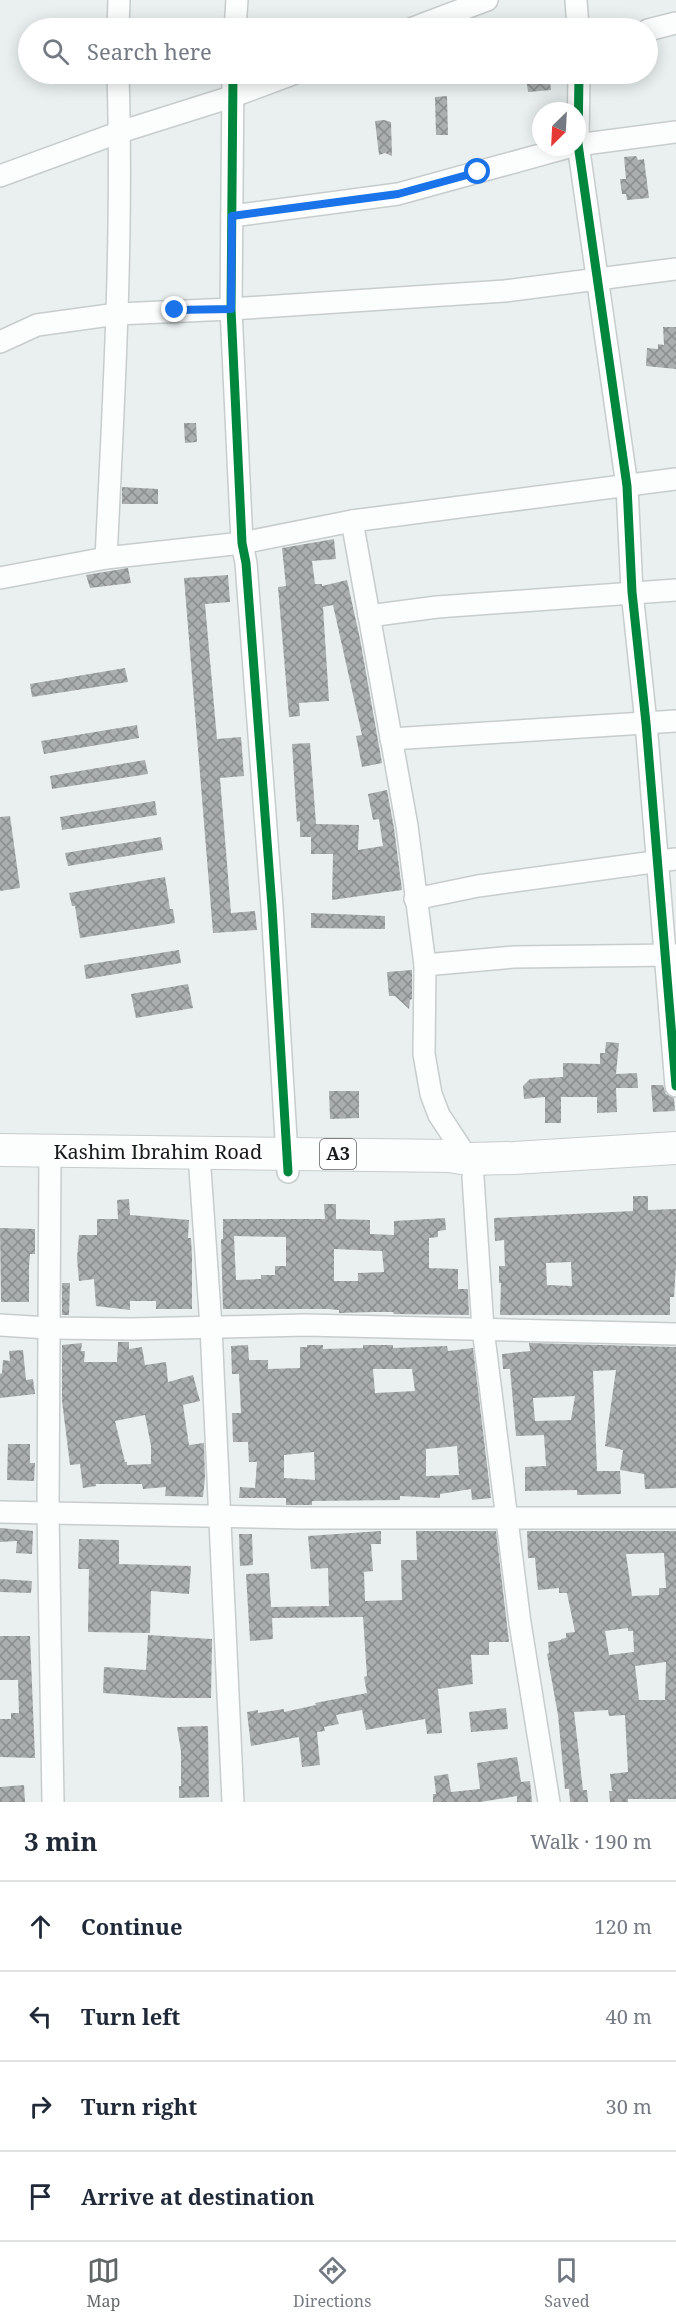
<!DOCTYPE html>
<html lang="en">
<head>
<meta charset="utf-8">
<style>
	:root { --surface:#fff; --page:#f2f2f3; --text:#1f2937; --muted:#747a83; --line:#e0e1e3; --accent:#616666 }
	body { margin:0; font-family:"Noto Serif",serif; background:var(--page); color:var(--text) }
	.compass { position:absolute; left:532px; top:102px; width:54px; height:54px; border-radius:50%; background:var(--surface); box-shadow:0 3px 15px #0003; rotate:204deg }
	.stop { position:absolute; width:18px; height:18px; margin:-14px; border:4px solid #1a73e8; border-radius:50%; background:#fff }
	.stop.end { background:#1a73e8; border-color:#fff; box-shadow:0 2px 6px #0008 }
	.list { margin:0; padding:0; list-style:none }
	h2 { display:flex; justify-content:space-between; align-items:center; height:78px; margin:0; padding:0 24px; font-size:26px }
	h2 small { font-size:20px; font-weight:400; color:var(--muted) }
	.list li { display:grid; grid-template-columns:39px 1fr auto; gap:18px; align-items:center; box-sizing:border-box; height:90px; padding:0 24px; border-top:2px solid var(--line) }
	.list b { display:block; font-size:22px; white-space:nowrap }
	.list em { font-size:20px; font-style:normal; color:var(--muted) }
	.icon { flex:none; width:33px; height:33px; fill:none; stroke:currentColor; stroke-width:2; stroke-linecap:round; stroke-linejoin:round }
	.map { position:relative; flex:none; width:676px; height:1802px; overflow:hidden }
	.search { position:absolute; background:var(--surface); box-shadow:0 3px 15px #0003; left:18px; right:18px; top:18px; height:66px; display:flex; align-items:center; gap:15px; box-sizing:border-box; padding:0 21px; border-radius:33px; color:var(--muted); font-size:22px }
	.sheet { height:438px; background:var(--surface) }
	nav { display:flex; justify-content:space-around; align-items:center; box-sizing:border-box; height:84px; border-top:2px solid var(--line); background:var(--surface); font-size:16px; color:var(--muted) }
	nav a { display:grid; justify-items:center; gap:3px }
	nav .on { color:var(--accent) }
	.map>svg:first-child { display:block }
	.building { fill:url(#building-cross-hatch); fill-rule:evenodd }
	.lines { fill:none; stroke-linecap:round; stroke-linejoin:round }
	.minor-casing { stroke:#c7cccc; stroke-width:24 }
	.highway-casing { stroke:#c7cccc; stroke-width:34 }
	.minor { stroke:#fcfdfd; stroke-width:21 }
	.highway { stroke:#fcfdfd; stroke-width:32 }
	.cycleway-casing { stroke:#fff; stroke-width:13 }
	.cycleway { stroke:#00873e; stroke-width:9 }
	.route { stroke:#1a73e8; stroke-width:8 }
	.labels { text-anchor:middle; stroke-width:4.5; stroke-linejoin:round; paint-order:stroke }
	.shield { fill:#fff; stroke:#5d5f5f; stroke-width:1.5 }
	.shield-label { font-size:18px; font-weight:bold; fill:#171b1b }
	.street-label { font-size:20px; fill:#171b1b; stroke:#fff }
</style>
</head>
<body>
<div class="map">
<svg width="676" height="1802" viewBox="0 0 676 1802">
	<defs>
		<pattern id="building-cross-hatch" width="8" height="8" patternUnits="userSpaceOnUse" patternTransform="scale(1.5)"><rect width="8" height="8" fill="#aaaeae"/><path d="M0 0l8 8M0 8l8-8" fill="none" stroke="#898d8d"/></pattern>
	</defs>
	<rect width="100%" height="100%" fill="#eaf0f0"/>
	<g class="building">
		<path d="M549,75L551,90L528,92L526,77Z"/>
		<path d="M447,96L448,135H436L435,97Z"/>
		<path d="M384,120L391,122L392,156L385,153L379,155L375,121Z"/>
		<path d="M636,156L638,160L644,159L649,198L627,200L626,194H622L620,179H626L624,157Z"/>
		<path d="M663,327H676V369L646,366L647,348L658,349V344L664,345Z"/>
		<path d="M184,423H196L197,442L185,443Z"/>
		<path d="M122,487L158,489V504H122Z"/>
		<path d="M334,539L336,559L312,561L315,584H322V586L347,580L360,639L382,763L362,767L356,736L362,735L333,605L323,607L329,701L299,703L300,716L289,717L278,587L286,586L282,548Z"/>
		<path d="M128,568L131,583L90,588L86,575Z"/>
		<path d="M228,575L230,602L205,604L217,739L241,737L244,776L220,778L231,913L255,911L257,930L213,933L184,578Z"/>
		<path d="M125,668L128,682L32,697L30,684Z"/>
		<path d="M137,725L139,738L44,754L41,741Z"/>
		<path d="M310,743L316,824L359,825L358,850L383,846L379,819L373,820L368,794L387,790L394,828L402,890L332,900L333,854H311V837H300V821L297,822L292,744Z"/>
		<path d="M145,760L148,774L52,789L50,776Z"/>
		<path d="M155,801L157,815L62,830L60,817Z"/>
		<path d="M10,816L20,888L0,891V817Z"/>
		<path d="M161,837L163,850L68,866L65,853Z"/>
		<path d="M165,877L170,909H173L175,923L80,938L75,906H72L69,893Z"/>
		<path d="M311,913L385,916V929L311,928Z"/>
		<path d="M179,950L181,963L86,979L84,965Z"/>
		<path d="M412,970V999L410,1000L409,1009L395,996H389L387,972Z"/>
		<path d="M188,984L193,1008L136,1018L131,994Z"/>
		<path d="M606,1042L619,1043L616,1074L637,1073L638,1088H616L617,1112L597,1113V1097H561V1123H545V1097L524,1099L523,1086L530,1079L563,1077V1063L600,1064V1053H605Z"/>
		<path d="M651,1085H663L666,1094L674,1098L675,1111L653,1112Z"/>
		<path d="M329,1091H359V1118L330,1119Z"/>
		<path d="M633,1196H648V1210L676,1209V1265L674,1297H670V1315H500L501,1283H499V1266H505L504,1240L495,1241L494,1218L633,1211ZM571,1262L572,1286L547,1285L546,1263Z"/>
		<path d="M129,1199L130,1215L189,1220L188,1238H191L192,1256V1309H156V1301H130V1310L96,1306L94,1279L79,1281L77,1258L79,1235H97V1219H118L117,1200Z"/>
		<path d="M324,1204H336V1219L370,1220V1234L394,1235V1221L445,1218L446,1230L438,1231V1237L429,1238V1268L458,1269V1289H468L469,1315L394,1314L393,1312H374L339,1313V1310L328,1309H223L221,1239H223V1219H325ZM234,1236L286,1237V1266H275V1275H261V1279L236,1280ZM334,1249L382,1251L384,1272L358,1273V1281H334Z"/>
		<path d="M0,1228L35,1229V1254H30L29,1266V1302H1Z"/>
		<path d="M62,1283H70L69,1315H62Z"/>
		<path d="M118,1342H129V1349L142,1347L145,1365L166,1362L168,1382L193,1375L200,1401L183,1405L189,1445L204,1443L205,1477L203,1497L165,1496L166,1487L143,1489L142,1484H96V1486L83,1488L80,1464L70,1465L62,1401V1345L82,1343L81,1351H85L84,1362H117ZM145,1415L151,1446V1464L127,1465V1462H125L115,1421Z"/>
		<path d="M529,1343L676,1347V1488L645,1489L644,1474L620,1470L623,1450L605,1446L616,1370L593,1371L597,1471H620L621,1494L577,1495V1490L525,1491V1467L546,1466L544,1435L516,1436L510,1369H503L502,1354L530,1351ZM575,1396L571,1420L535,1421L533,1398Z"/>
		<path d="M248,1345L249,1360H268V1369L300,1368V1347H307V1345H323V1349L363,1348V1345H393V1348L447,1346L448,1351L473,1348L491,1498L472,1500L471,1489L440,1494V1498L400,1496V1500L312,1501V1505H286V1498H239L240,1487L255,1488L257,1462H249L248,1442H233L232,1413H241L239,1374H232L231,1346ZM373,1369H412L415,1391L375,1393ZM457,1446L459,1475L426,1476V1449ZM314,1452L315,1480L284,1478V1455Z"/>
		<path d="M23,1350L26,1380L33,1379L35,1394L0,1398V1374L2,1373L3,1360L10,1361L9,1351Z"/>
		<path d="M8,1444H30V1463H35L34,1481L7,1480Z"/>
		<path d="M0,1528L33,1531L32,1554L16,1553L17,1541L0,1542Z"/>
		<path d="M381,1531V1544H371L373,1571L364,1572L365,1601L402,1600L401,1560H417L416,1531H496L509,1642H489V1655H471L473,1684L438,1689L442,1733L427,1734L425,1719L366,1730L362,1710L336,1715L339,1724L324,1727L325,1731L317,1732L320,1765L302,1767L299,1737L251,1746L247,1712L258,1710V1713L284,1709V1712L316,1705L315,1703L367,1693L364,1677L367,1676L363,1617L272,1618L273,1639L250,1641L246,1574L269,1573L271,1607L329,1606L328,1568L311,1569L308,1536Z"/>
		<path d="M527,1531H676V1799H628V1802H610L609,1791H612L610,1774L628,1772L625,1715L609,1716L608,1710L574,1712L583,1790H587L588,1802H570L569,1789H565L558,1715L547,1654L549,1653L548,1642L561,1640V1639L566,1638V1633L575,1632L567,1593H559V1588L538,1590L535,1558H528ZM664,1553L666,1588H659V1595L632,1596L626,1554ZM628,1628V1631H633L634,1652L609,1655L605,1631ZM666,1662L665,1700H639L635,1666Z"/>
		<path d="M239,1534H252L253,1565L240,1566Z"/>
		<path d="M79,1539L119,1540V1564L191,1566L189,1594L151,1591L150,1633L88,1632L89,1569H78Z"/>
		<path d="M0,1579L32,1581L31,1593L0,1592Z"/>
		<path d="M148,1635L212,1639L211,1698H168L103,1693L104,1667L146,1670Z"/>
		<path d="M0,1636H30L35,1758L0,1757V1719H11V1713H19L18,1680H0Z"/>
		<path d="M506,1708L508,1729L471,1732L469,1712Z"/>
		<path d="M208,1726L209,1797L179,1798V1786H181V1751L177,1727Z"/>
		<path d="M517,1757L521,1782L530,1781L532,1802H517V1796L480,1802H433V1794H436L434,1776L448,1774L451,1792L480,1789L477,1763Z"/>
		<path d="M24,1785L25,1802H0V1787Z"/>
	</g>
	<g class="lines">
		<defs>
			<g id="minor">
				<path d="M576,0L578,28"/>
				<path d="M118,28L119,0"/>
				<path d="M235,28L237,0"/>
				<path d="M413,28L487,0"/>
				<path d="M648,30L676,23"/>
				<path d="M233,74L231,309L242,543L246,563L272,907L288,1172"/>
				<path d="M579,74L578,144L627,486L632,592L646,723L676,1086"/>
				<path d="M577,145L676,132"/>
				<path d="M0,176L120,132L231,97L293,74"/>
				<path d="M232,216L398,194L569,147"/>
				<path d="M0,342L37,325L117,314L231,309L505,291L676,269"/>
				<path d="M352,521L407,826L425,965L424,1054L431,1094L439,1115L468,1159"/>
				<path d="M106,558C114,397 123,235 118,74"/>
				<path d="M0,578L106,558L242,543L352,521L676,479"/>
				<path d="M369,616L437,607L676,590"/>
				<path d="M391,739L676,721"/>
				<path d="M415,899L478,886L676,859"/>
				<path d="M425,965L514,957L676,955"/>
				<path d="M50,1151L48,1512L53,1802"/>
				<path d="M200,1169L211,1327L233,1802"/>
				<path d="M473,1177L483,1329L520,1623L549,1802"/>
				<path d="M0,1325L48,1328L131,1329L306,1325L676,1334"/>
				<path d="M0,1512L300,1518H676"/>
			</g>
			<path id="highway" d="M0,1150L449,1156L468,1159L514,1158L676,1148"/>
		</defs>
		<use href="#minor" class="minor-casing"/>
		<use href="#highway" class="highway-casing"/>
		<use href="#minor" class="minor"/>
		<use href="#highway" class="highway"/>
		<defs>
			<g id="cycleway">
				<path d="M233,74L231,309L242,543L246,563L272,907L288,1172"/>
				<path d="M579,74L578,144L627,486L632,592L646,723L676,1086"/>
			</g>
		</defs>
		<use href="#cycleway" class="cycleway-casing"/>
		<use href="#cycleway" class="cycleway"/>
	</g>
	<g class="lines">
		<path class="route" d="M175,310L231,309L232,216L398,194L478,172"/>
	</g>
	<g class="labels">
		<rect class="shield" x="320" y="1139" width="36" height="30" rx="4.5"/>
		<g class="shield-label">
			<text x="338" y="1160">A3</text>
		</g>
		<g class="street-label">
			<text x="158" y="1159">Kashim Ibrahim Road</text>
		</g>
	</g>
</svg>
<svg class="compass" viewBox="-18 -18 36 36"><path d="M0-13l5 13h-10z" fill="#e53935"/><path d="M0 13l5-13h-10z" fill="#747a83"/></svg>
<div class="stop" style="left:478px;top:172px"></div>
<div class="stop end" style="left:175px;top:310px"></div>
<div class="search"><svg class="icon" aria-label="search" viewBox="0 0 24 24"><circle cx="10" cy="10" r="6"/><path d="M15 15l6 6"/></svg>Search here</div>
</div>
<section class="sheet">
<h2>3 min<small>Walk · 190 m</small></h2>
<ul class="list">
<li><svg class="icon" aria-label="ahead" viewBox="0 0 24 24"><path d="M12 20V5M6 11l6-6 6 6"/></svg><div><b>Continue</b></div><em>120 m</em></li>
<li><svg class="icon" aria-label="left" viewBox="0 0 24 24"><path d="M17 20v-9H6M10 6l-5 5 5 5"/></svg><div><b>Turn left</b></div><em>40 m</em></li>
<li><svg class="icon" aria-label="right" viewBox="0 0 24 24"><path d="M7 20v-9h11M14 6l5 5-5 5"/></svg><div><b>Turn right</b></div><em>30 m</em></li>
<li><svg class="icon" aria-label="arrive" viewBox="0 0 24 24"><path d="M6 21V4h12l-3 4 3 4H6"/></svg><div><b>Arrive at destination</b></div></li>
</ul>
</section>
<nav>
<a class="on"><svg class="icon" aria-label="map" viewBox="0 0 24 24"><path d="M3 6l6-2 6 2 6-2v14l-6 2-6-2-6 2zM9 4v14M15 6v14"/></svg>Map</a>
<a><svg class="icon" aria-label="directions" viewBox="0 0 24 24"><path d="M12 3l9 9-9 9-9-9zM9 14v-3h6M13 9l2 2-2 2"/></svg>Directions</a>
<a><svg class="icon" aria-label="saved" viewBox="0 0 24 24"><path d="M7 4h10v16l-5-4-5 4z"/></svg>Saved</a>
</nav>
</body>
</html>
